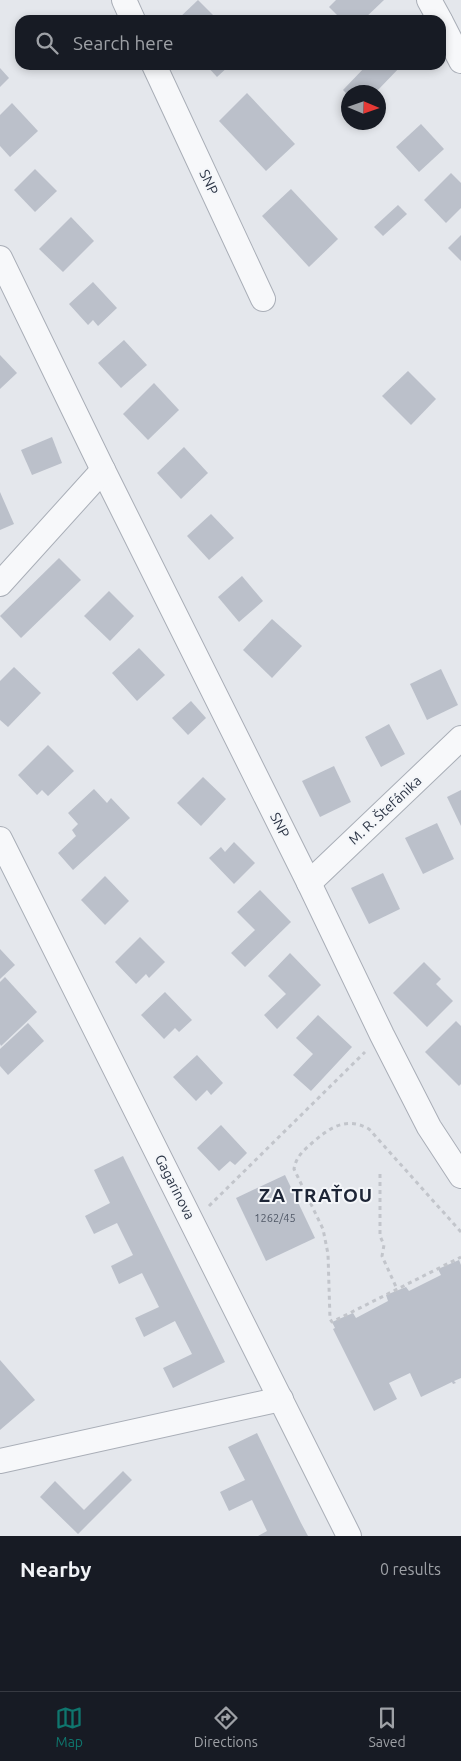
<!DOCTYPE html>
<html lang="en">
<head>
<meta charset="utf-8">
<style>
	:root { --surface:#171b24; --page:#20242c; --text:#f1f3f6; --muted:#9ea1a6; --line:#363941; --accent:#0f766e }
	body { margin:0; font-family:Ubuntu,sans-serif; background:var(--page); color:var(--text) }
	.compass { position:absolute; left:341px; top:85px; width:45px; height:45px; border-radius:50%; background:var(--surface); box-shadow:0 2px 8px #0003; rotate:92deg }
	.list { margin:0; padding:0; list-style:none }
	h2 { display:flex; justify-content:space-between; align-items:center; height:65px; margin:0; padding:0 20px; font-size:21px }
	h2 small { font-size:16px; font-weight:400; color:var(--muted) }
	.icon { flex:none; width:28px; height:28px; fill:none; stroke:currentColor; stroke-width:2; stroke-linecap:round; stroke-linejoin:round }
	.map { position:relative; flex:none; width:461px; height:1536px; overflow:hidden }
	.search { position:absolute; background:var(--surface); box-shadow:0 2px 8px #0003; left:15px; right:15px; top:15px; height:55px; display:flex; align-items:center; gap:12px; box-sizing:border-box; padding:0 18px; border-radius:15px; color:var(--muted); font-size:19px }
	.sheet { height:155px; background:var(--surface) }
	nav { display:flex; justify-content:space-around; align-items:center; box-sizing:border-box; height:70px; border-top:1px solid var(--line); background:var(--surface); font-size:14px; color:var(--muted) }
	nav a { display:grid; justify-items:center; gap:2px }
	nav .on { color:var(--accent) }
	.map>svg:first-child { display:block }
	.building { fill:#bbc0ca }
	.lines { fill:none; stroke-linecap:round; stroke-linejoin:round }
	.minor-casing { stroke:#a9aeb7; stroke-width:26 }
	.path { stroke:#c2c5cb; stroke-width:3; stroke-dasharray:4 4; stroke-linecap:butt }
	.minor { stroke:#f7f8fa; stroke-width:24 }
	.labels { text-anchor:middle; stroke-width:4; stroke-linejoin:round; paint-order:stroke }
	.number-label { font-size:11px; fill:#4f5766 }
	.street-label { font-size:14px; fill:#2b3445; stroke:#f4f6f9 }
	.district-label { font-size:19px; font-weight:bold; letter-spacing:1px; fill:#1d2536; stroke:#f4f6f9 }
</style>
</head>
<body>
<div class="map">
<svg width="461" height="1536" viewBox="0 0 461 1536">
	<rect width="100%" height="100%" fill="#e4e7ec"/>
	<g class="building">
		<path d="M198,0L218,20H177Z"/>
		<path d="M336,0H384L363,20H342L329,7Z"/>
		<path d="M206,65H230L217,77Z"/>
		<path d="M365,65H402L376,92H348V95L343,90L366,66Z"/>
		<path d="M0,68L9,78L0,87Z"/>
		<path d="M247,93L295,144L266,171L219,121Z"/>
		<path d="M12,103L38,131L10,157L0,146V115Z"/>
		<path d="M421,124L444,149L419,172L396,147Z"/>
		<path d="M35,169L57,191L35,212L14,190Z"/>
		<path d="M451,173L461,183V208L446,223L424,200Z"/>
		<path d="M291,189L338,239L309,267L262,216Z"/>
		<path d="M398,205L407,214L383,236L374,227Z"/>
		<path d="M71,217L94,241L63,272L39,249Z"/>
		<path d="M461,235V261L448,248Z"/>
		<path d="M93,282L117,308L98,326L93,320L88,325L69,304Z"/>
		<path d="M124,340L147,365L121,388L98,363Z"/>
		<path d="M0,355L17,373L0,389Z"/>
		<path d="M408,371L436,399L411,425L382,396Z"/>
		<path d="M154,383L179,410L148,440L123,414Z"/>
		<path d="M52,437L62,463L32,475L21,450Z"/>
		<path d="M184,447L208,473L181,499L157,473Z"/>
		<path d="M0,492L14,524L0,530Z"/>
		<path d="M211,514L234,538L209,560L187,536Z"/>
		<path d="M59,558L81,580L21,638L0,616Z"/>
		<path d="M242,576L263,601L239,622L218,597Z"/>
		<path d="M109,591L134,616L110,641L84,616Z"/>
		<path d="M272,619L302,646L272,678L243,650Z"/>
		<path d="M139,648L165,675L137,701L112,673Z"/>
		<path d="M14,667L41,693L8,727L0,720V681Z"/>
		<path d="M441,669L458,705L427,720L410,684Z"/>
		<path d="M191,701L206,718L188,735L172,718Z"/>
		<path d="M389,724L405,754L381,767L365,737Z"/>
		<path d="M48,745L74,771L48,796L42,790L37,795L18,775Z"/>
		<path d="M334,766L351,802L320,817L302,781Z"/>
		<path d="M203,777L226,799L201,826L177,803Z"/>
		<path d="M94,789L107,803L111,798L130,818L73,870L58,853L76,836L72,830L78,824L68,813Z"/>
		<path d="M461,790V826L447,797Z"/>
		<path d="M437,823L454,859L423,874L405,838Z"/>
		<path d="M234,842L255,863L234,884L209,858L221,847L225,852Z"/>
		<path d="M383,873L400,909L369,924L351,888Z"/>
		<path d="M105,876L129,901L105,925L81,900Z"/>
		<path d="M260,890L291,922L245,967L231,953L255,930L237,912Z"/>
		<path d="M140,937L165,962L149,978L146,974L136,984L115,962Z"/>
		<path d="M0,949L15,965L0,979Z"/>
		<path d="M290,953L321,985L277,1029L264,1015L286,994L268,976Z"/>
		<path d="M424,962L441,979L436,984L453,1001L427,1027L393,993Z"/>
		<path d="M5,977L37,1012L1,1046L0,1044V982Z"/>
		<path d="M165,992L192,1020L179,1032L175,1028L164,1039L141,1015Z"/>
		<path d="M318,1015L352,1047L311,1091L293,1075L313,1054L296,1038Z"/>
		<path d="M456,1021L461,1026V1084L459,1086L425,1052Z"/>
		<path d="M28,1023L44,1041L8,1075L0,1066V1049Z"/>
		<path d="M197,1055L223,1083L211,1095L207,1090L196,1101L173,1077Z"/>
		<path d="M221,1125L247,1153L235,1165L230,1161L219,1171L197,1148Z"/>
		<path d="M123,1156L225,1362L173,1388L163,1368L192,1354L175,1321L144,1337L135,1318L159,1307L142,1273L119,1284L111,1266L133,1255L117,1223L94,1234L85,1216L110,1203L94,1170Z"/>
		<path d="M285,1175L315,1238L266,1261L236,1198Z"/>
		<path d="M459,1260L461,1265V1378L454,1381L456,1383L453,1384L452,1382L421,1397L410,1373L389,1383L397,1399L374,1411L333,1329L335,1328L332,1322L353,1313L356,1318L388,1301L386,1295L406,1287L409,1291L441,1275L438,1269Z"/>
		<path d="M0,1360L35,1400L0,1430Z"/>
		<path d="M257,1433L301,1523L308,1536H258L267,1531L252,1500L229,1511L220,1492L245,1480L228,1447Z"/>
		<path d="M123,1471L132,1480L78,1534L40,1497L55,1481L84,1510Z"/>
	</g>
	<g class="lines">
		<defs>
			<g id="minor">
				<path d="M124,0L133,20"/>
				<path d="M429,0L440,20"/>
				<path d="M441,22L461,61"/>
				<path d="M154,65L263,299"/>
				<path d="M0,258L103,470L309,883L382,1035L429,1127L461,1176"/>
				<path d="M0,584L103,470"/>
				<path d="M0,839L349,1536"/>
				<path d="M309,883L461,738"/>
				<path d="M0,1461L281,1399"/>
			</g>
		</defs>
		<use href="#minor" class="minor-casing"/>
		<g class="path">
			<path d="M380,1174V1236L384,1245L382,1256L397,1289"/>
			<path d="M209,1206L365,1052"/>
			<path d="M461,1232L369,1129C346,1116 329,1128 312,1143C303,1151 296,1157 294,1169L323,1229L328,1254L330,1319L332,1322L461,1257"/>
		</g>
		<use href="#minor" class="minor"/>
	</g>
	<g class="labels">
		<g class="number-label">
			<text x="275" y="1222">1262/45</text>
		</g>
		<g class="street-label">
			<text transform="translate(209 182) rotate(65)" y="5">SNP</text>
			<text transform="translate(385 810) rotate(-43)" y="5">M. R. Štefánika</text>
			<text transform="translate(280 825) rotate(63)" y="5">SNP</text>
			<text transform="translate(175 1187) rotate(63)" y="5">Gagarinova</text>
		</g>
		<g class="district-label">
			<text x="316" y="1202">ZA TRAŤOU</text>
		</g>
	</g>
</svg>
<svg class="compass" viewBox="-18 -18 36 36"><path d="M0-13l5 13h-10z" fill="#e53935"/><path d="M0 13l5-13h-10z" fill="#9ea1a6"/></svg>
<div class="search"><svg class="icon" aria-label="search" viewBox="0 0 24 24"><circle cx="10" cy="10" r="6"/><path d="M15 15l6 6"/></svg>Search here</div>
</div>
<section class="sheet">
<h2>Nearby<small>0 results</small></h2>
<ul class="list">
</ul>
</section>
<nav>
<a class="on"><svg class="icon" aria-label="map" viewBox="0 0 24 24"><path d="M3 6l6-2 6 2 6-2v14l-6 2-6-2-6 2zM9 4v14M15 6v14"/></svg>Map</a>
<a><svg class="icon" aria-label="directions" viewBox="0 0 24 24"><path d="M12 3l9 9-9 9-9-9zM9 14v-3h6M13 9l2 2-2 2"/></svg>Directions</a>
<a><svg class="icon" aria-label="saved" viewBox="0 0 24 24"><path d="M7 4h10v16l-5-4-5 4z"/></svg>Saved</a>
</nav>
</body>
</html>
